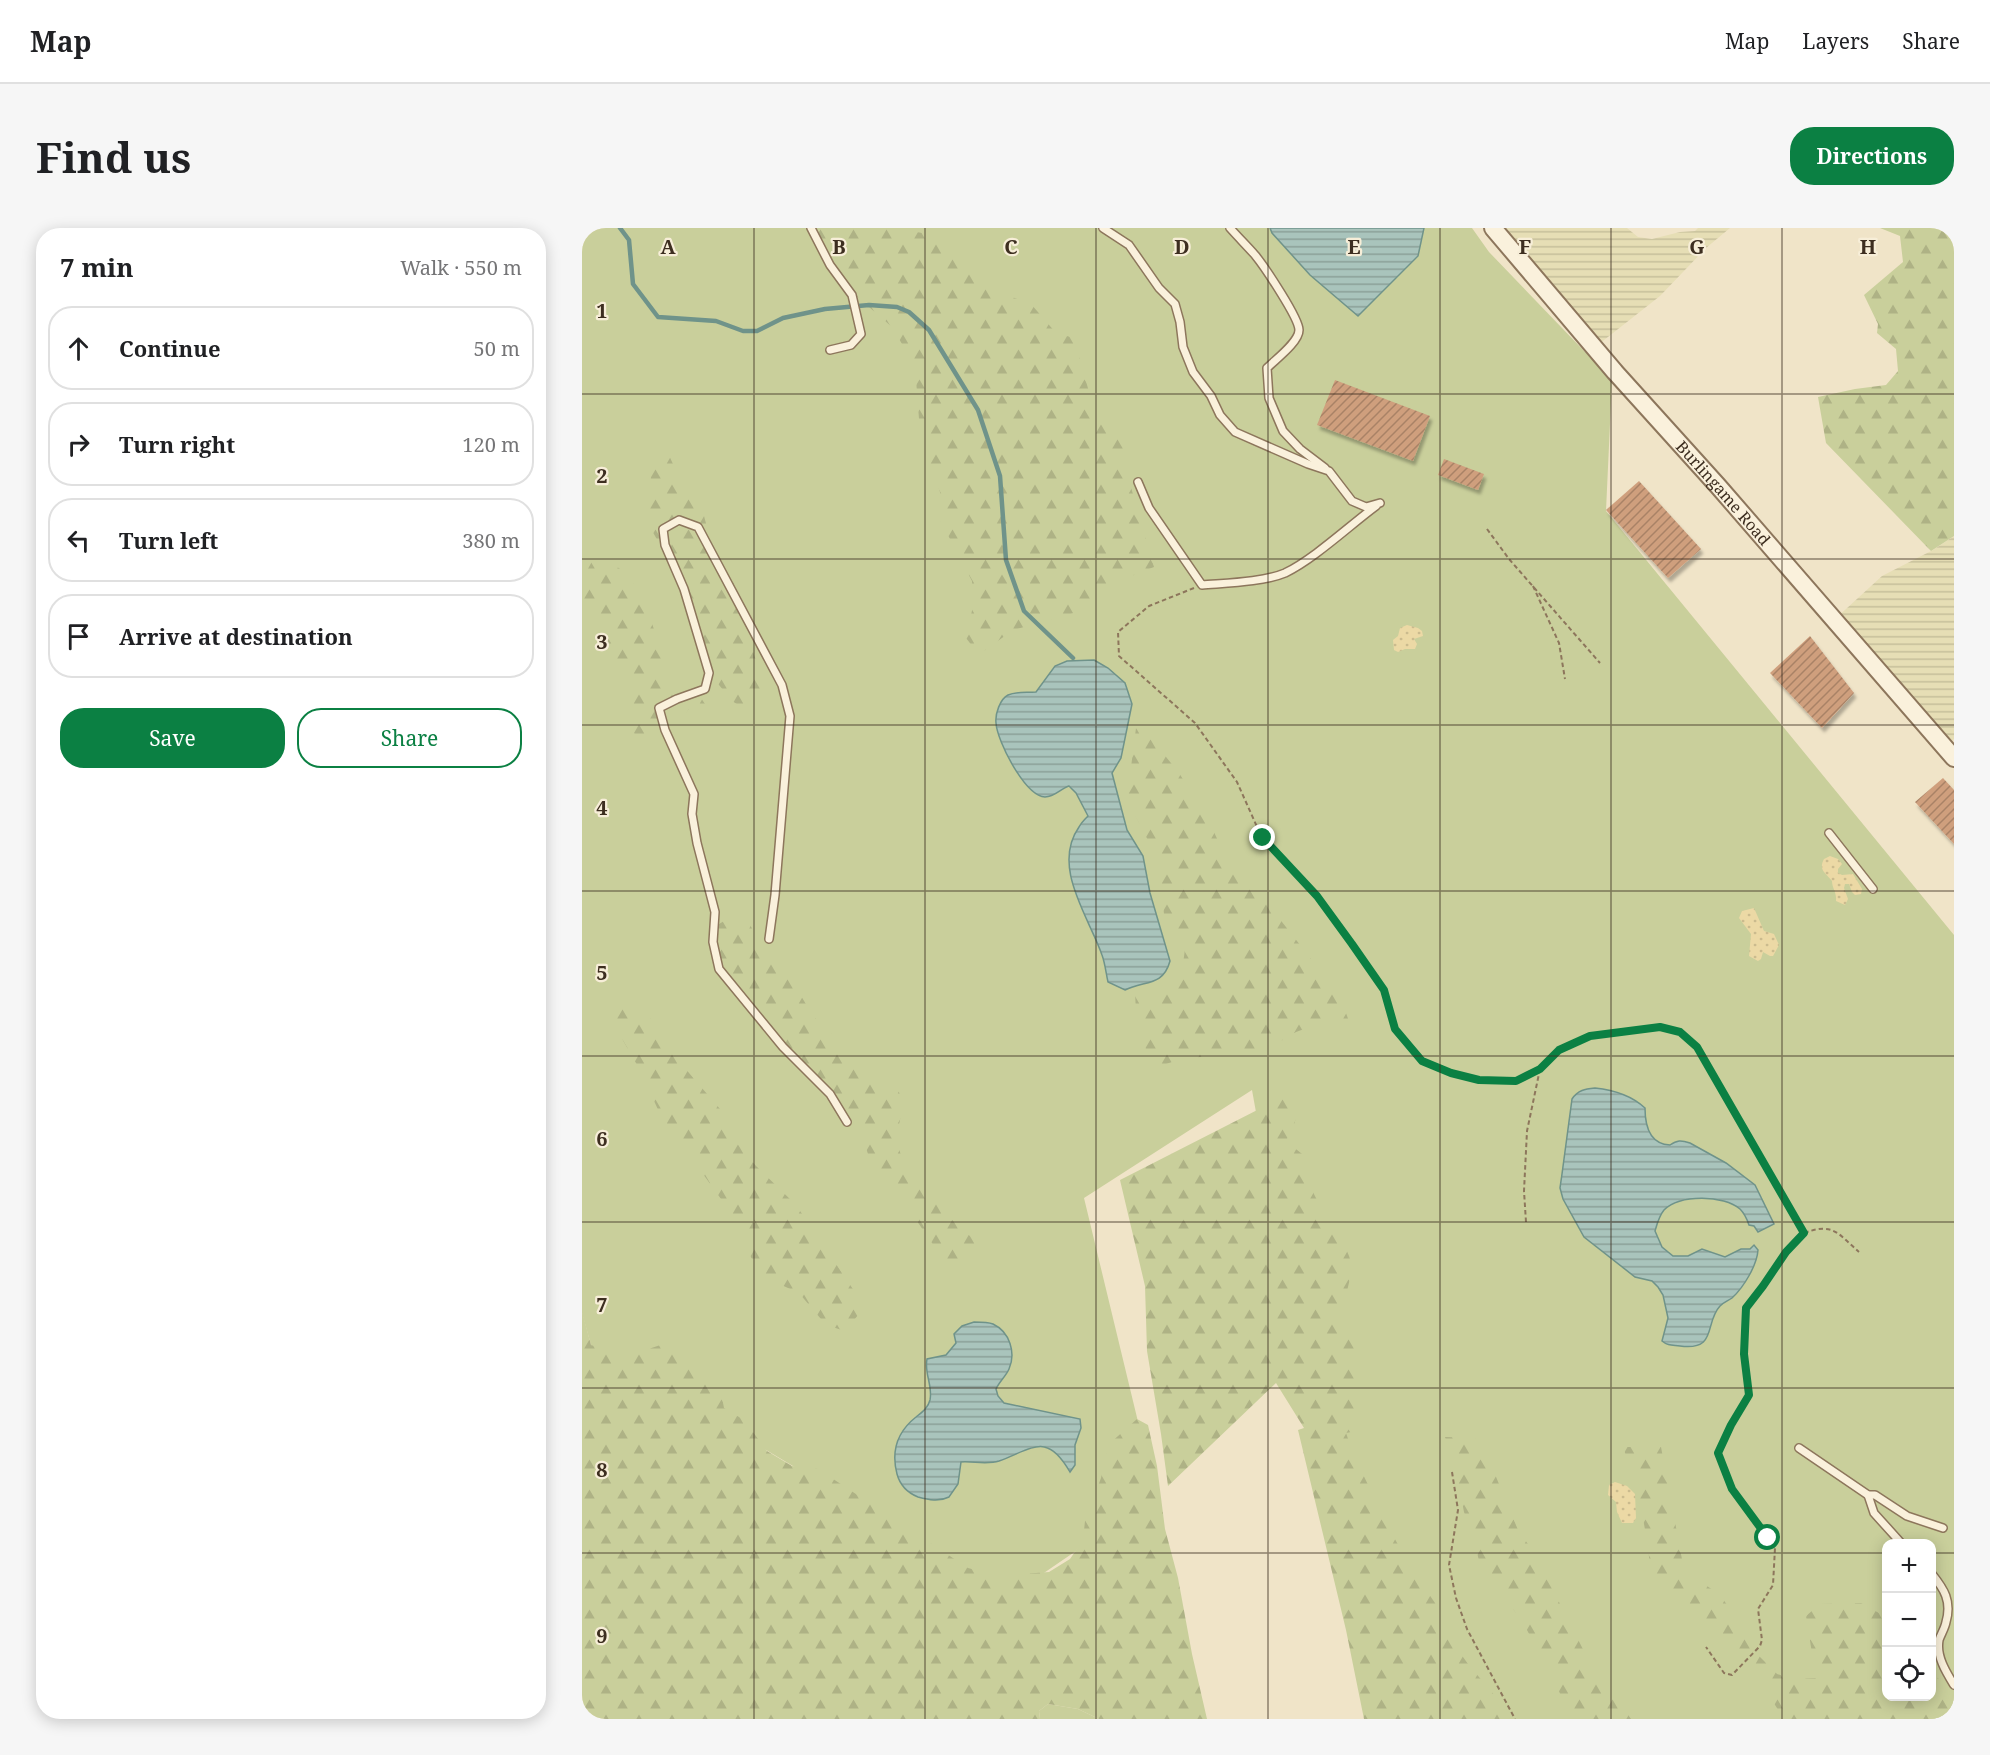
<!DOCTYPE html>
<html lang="en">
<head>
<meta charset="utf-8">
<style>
	:root { --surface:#fff; --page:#f6f6f6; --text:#202124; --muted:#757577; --line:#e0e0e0; --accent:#0b8043 }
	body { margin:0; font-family:"Noto Serif",serif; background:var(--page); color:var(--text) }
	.controls { position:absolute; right:18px; bottom:18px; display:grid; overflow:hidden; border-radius:12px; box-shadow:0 3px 15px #0003 }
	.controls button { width:54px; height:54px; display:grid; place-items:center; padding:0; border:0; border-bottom:2px solid var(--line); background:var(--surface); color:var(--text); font:30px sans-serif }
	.stop { position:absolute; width:18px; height:18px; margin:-14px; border:4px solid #0b8043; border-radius:50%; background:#fff }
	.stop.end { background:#0b8043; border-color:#fff; box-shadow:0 2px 6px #0008 }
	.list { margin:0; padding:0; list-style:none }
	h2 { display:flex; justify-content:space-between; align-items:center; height:78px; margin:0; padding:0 24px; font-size:26px }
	h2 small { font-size:20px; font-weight:400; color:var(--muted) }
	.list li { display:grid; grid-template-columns:39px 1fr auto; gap:18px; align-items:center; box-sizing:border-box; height:84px; margin:0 12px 12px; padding:0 12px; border:2px solid var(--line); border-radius:24px }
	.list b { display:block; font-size:22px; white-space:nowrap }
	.list em { font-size:20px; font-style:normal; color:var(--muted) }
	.actions { display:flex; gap:12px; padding:18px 24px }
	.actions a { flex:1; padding:14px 0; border:2px solid var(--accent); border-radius:24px; text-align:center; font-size:21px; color:var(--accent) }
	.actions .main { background:var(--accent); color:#fff }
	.icon { flex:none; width:33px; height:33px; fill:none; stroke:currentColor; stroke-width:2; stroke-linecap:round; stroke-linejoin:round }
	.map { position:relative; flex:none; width:1372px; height:1491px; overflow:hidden; border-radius:24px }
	header { display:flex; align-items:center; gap:36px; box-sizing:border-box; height:84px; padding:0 30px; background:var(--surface); border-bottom:2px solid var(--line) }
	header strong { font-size:28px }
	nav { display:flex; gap:33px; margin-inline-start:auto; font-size:21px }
	.intro { display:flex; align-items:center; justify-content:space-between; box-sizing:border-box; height:144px; padding:0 36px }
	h1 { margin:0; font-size:42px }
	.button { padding:15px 27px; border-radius:24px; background:var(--accent); color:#fff; font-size:21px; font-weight:700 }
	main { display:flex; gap:36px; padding:0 36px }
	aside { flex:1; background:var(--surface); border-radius:24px; box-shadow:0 3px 15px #0003 }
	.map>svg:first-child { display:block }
	.farmland { fill:url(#farmland-rules) }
	.green { fill:#c9cf9b; fill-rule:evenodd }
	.forest { fill:url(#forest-firs) }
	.sand { fill:url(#sand-dots) }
	.water { fill:url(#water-rules); stroke:#6f938a; stroke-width:1.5 }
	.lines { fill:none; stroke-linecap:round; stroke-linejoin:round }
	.stream { stroke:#6f938a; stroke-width:4.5 }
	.building { fill:url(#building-hatch); filter:url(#shadow) }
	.service-casing { stroke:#8d765c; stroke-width:10 }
	.tertiary-casing { stroke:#8d765c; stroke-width:20 }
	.path { stroke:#8d765c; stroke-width:2; stroke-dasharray:4.5 3; stroke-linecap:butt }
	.service { stroke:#faf1dc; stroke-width:7 }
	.tertiary { stroke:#faf1dc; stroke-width:16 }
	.route { stroke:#0b8043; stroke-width:8 }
	.grid { fill:none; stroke:#3d2e20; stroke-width:1.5; stroke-opacity:0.55 }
	.labels { text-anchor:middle; stroke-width:4.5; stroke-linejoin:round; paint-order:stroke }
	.street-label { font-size:16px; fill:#3d2e20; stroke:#f7eed8 }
	.grid-label { font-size:20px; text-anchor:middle; font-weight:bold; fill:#3d2e20; stroke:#f7eed8; stroke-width:4.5; stroke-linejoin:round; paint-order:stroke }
</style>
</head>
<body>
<header>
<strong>Map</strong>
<nav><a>Map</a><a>Layers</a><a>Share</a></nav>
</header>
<div class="intro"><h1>Find us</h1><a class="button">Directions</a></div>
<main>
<aside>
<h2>7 min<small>Walk · 550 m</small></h2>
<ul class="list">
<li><svg class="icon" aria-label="ahead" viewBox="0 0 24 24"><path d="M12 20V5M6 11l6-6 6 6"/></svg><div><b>Continue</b></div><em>50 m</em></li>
<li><svg class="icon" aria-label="right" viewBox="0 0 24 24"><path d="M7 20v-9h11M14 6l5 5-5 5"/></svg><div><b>Turn right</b></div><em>120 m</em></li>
<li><svg class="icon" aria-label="left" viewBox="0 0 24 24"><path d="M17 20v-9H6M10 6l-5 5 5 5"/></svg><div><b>Turn left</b></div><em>380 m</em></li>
<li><svg class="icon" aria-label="arrive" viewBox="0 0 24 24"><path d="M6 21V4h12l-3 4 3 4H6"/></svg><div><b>Arrive at destination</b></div></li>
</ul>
<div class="actions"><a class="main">Save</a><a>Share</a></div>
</aside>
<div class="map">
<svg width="1372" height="1491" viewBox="0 0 1372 1491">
	<defs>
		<pattern id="farmland-rules" width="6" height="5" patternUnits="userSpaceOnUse" patternTransform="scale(1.5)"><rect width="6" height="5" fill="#e6deb5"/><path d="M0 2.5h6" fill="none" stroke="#c6bf9b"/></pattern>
		<pattern id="forest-firs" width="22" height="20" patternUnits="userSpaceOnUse" patternTransform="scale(1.5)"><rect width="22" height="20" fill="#c9cf9b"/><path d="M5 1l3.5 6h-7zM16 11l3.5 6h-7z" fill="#aeb285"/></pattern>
		<pattern id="sand-dots" width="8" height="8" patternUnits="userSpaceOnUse" patternTransform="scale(1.5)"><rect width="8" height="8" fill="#ecd9a5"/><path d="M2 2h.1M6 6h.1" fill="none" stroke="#cbbb8e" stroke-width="1.8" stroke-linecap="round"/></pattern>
		<pattern id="water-rules" width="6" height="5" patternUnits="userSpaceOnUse" patternTransform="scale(1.5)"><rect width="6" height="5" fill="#a9c4bc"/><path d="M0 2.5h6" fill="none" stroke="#8ba098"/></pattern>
		<pattern id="building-hatch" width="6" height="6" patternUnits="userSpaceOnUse" patternTransform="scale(1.5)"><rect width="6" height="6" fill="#cf9f7d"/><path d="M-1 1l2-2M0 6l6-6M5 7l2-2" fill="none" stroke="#a98266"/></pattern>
		<filter id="shadow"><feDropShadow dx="2.5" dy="4.5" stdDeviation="1.5" flood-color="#0004"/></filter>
	</defs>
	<rect width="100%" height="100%" fill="#f0e4c8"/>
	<g class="farmland">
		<path d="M910,0H1045L1056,9L1070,11L1098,4L1113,3L1116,0H1148L1124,20L1078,68L1012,120Z"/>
		<path d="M1372,308V511L1363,519L1252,392L1300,348L1351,322Z"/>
	</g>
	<g class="green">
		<path d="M0,0H890L907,24L1030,152L1024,283L1372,707V1491H829L714,1106L670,862L502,970L565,1231L494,1323L428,1368L9,1117L0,1085ZM1304,1316H1350V1468H1304Z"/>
		<path d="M466,1476L496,1481L517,1491H458L457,1483Z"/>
	</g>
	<g class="forest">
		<path d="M236,0H312L357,8L362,18L384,31L406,60L449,76L474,105L492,110L507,164L509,188L543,215L544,242L572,339C548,349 519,357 506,381L431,402L402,423L391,419L384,410L391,378L390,353L358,292L361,273L338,204L333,138L310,99L271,65L254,44L237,9Z"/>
		<path d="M1298,0H1372V308L1349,323L1244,215L1236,169L1273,161L1304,157L1316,143L1314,121L1295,105L1296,96L1282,67L1321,34L1318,8Z"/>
		<path d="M81,220L84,221L97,249L122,288L134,333L154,358L161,378L167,412L181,453L179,467L172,473L158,478L150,473L133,452L104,362L69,301L65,285L71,230Z"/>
		<path d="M12,331C24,333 33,336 42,344C68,368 80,432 90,466L102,468L117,467L123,476L120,480L106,482L103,486L97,487L96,490L89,491L64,513L55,509L49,501L52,459C43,449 30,438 24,426C13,407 30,393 0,385C0,363 0,347 12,331Z"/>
		<path d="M554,500L572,514L597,545L625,589L650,643L662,656L689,680L737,741L761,777L768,796L741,794L714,804L684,822L599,831L569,841L554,785L553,763H573L590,752L601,736L603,721L599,706L582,686L576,632L545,571Z"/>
		<path d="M157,689L166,693L181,721L190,727L206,746L231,788L298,851L316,862L320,871L319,887L314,911L321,934L345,966L381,1003L397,1014L379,1049L352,1018L326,980L286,926C276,888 234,849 207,821C194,807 181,792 168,777C155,763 139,747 135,728C133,717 135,707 137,696L147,690Z"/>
		<path d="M36,772L58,779L74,797L101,838L138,881L154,914L174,938L214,977L281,1076V1081L263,1103L244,1097L217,1065L184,1050L171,1033L139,971L78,886L58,842L31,795L28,780Z"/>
		<path d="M699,870L716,883L711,900L704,913L725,930C722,970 754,992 767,1028C773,1042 763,1073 756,1087L772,1106L778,1117L774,1203L764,1205L772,1228L809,1304L829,1340L853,1375L871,1415L886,1436L913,1468L919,1471L930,1491H782L764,1402L716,1202L722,1200L694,1155L586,1258L579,1206L565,1123L563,1058L538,952Z"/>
		<path d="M0,1083L9,1117L46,1128L93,1112L111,1134L137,1154L142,1180L162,1192L185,1223L210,1238L236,1241L386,1340L416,1348L467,1344L488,1331L501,1312L503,1293L519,1250L526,1217L555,1191L566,1197L575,1238L583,1301L596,1350L610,1426L625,1491H517L496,1481L466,1476L457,1483L458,1491H0Z"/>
		<path d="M863,1209L893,1210L897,1224L912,1244L936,1302L967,1346L977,1374L1014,1447L1030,1464L1049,1491H989L973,1454L939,1391L899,1341L892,1312L882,1284L874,1243Z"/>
		<path d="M1041,1219H1079L1102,1342L1138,1367L1158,1395L1174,1425L1195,1446L1212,1451L1234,1450L1224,1388L1238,1376L1279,1375L1304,1389V1468H1350V1439L1353,1447L1372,1467V1491H1202L1179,1455L1146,1415L1102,1379L1068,1340L1066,1318L1056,1263Z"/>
	</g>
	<g class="sand">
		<path d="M825,397L836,400L840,403L841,408L832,411L835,416L833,421H823L816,424L812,422L811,412L816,408L818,400Z"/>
		<path d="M1248,628L1256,631L1260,636L1256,641V645L1260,647L1271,646L1280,661L1279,666L1273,667L1270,664L1267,656H1263L1262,660L1266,671L1263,677L1254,673C1255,665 1250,660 1250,653C1244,645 1236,642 1242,631Z"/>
		<path d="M1172,680L1182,703L1192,706L1197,717L1191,728H1188L1181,724L1179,731L1176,733L1167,728L1169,706L1157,690L1160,683Z"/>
		<path d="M1033,1254L1045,1258L1053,1266L1054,1290L1051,1295H1040L1035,1284L1034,1274L1026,1267L1027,1257Z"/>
	</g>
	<g class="water">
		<path d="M688,0H842L836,28L776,88L728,47L690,5Z"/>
		<path d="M512,432L526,440L543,455L550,476L539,530L530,545L545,602L561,628L568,665L588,733C581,759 562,752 543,762L526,754C524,745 523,735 520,727C507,689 469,639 497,599C499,595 503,591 506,588L494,565L487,558C478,561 473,569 463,569C443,568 415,513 414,495C413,486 418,471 426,467C435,463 445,465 454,464L473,438L485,433Z"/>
		<path d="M1013,860C1032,862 1049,867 1063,880C1063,897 1067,916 1088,917C1095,912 1099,912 1108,915L1144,935L1173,957L1192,996L1176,1004L1172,998L1167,997C1165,991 1163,986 1158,981C1142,967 1098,966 1082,982C1077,988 1075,996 1073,1003L1080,1019L1091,1028H1106L1120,1021L1143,1029L1159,1021H1168L1172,1017L1176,1022C1175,1037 1162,1059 1150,1070C1146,1073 1142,1074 1138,1078C1122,1095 1136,1123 1098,1118C1090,1117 1086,1118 1080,1113L1086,1090L1081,1067L1076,1059L1070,1053L1053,1049L1002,1009L981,971L978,960L980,946L990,871C996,862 1003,861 1013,860Z"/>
		<path d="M392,1094C398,1094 406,1094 411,1096C428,1104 434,1125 427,1141C424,1148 417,1154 414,1161L416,1168L422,1175L498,1191L499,1200L493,1217V1237L488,1244C465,1204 452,1220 417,1233C405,1237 391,1233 379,1234L376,1256L367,1269C357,1274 347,1272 336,1269C326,1265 318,1257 315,1246C309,1223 315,1204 334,1189C340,1184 346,1180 348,1172C351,1158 342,1145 345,1131L364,1127L374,1115L372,1106L380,1098Z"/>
	</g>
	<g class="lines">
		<path class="stream" d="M38,0L47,12L51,56L76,89L134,93L161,103H175L201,90L243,81L287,77L315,79L327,84L347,102L396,182L418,248L424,332L442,383L491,430"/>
	</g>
	<g class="building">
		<path d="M753,152L848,188L831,233L735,197Z"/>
		<path d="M862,231L902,246L896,262L856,247Z"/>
		<path d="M1057,253L1119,321L1086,350L1024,282Z"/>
		<path d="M1228,408L1272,465L1240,500L1188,445Z"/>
		<path d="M1361,550L1372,562V616L1333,574Z"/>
	</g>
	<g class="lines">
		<defs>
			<g id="service">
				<path d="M229,0L248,37L270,67L279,106L269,117L248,122"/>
				<path d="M521,0L547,17L577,60L593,76L598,94L601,119L611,144L629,168L638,187L653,204L726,236L747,243L770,273L784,279L798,275"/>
				<path d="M648,0C656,9 665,18 673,27C682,38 717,90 717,102C717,114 694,131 685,140L687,170L701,203L718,221L743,240"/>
				<path d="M556,254L567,280L620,357C643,355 682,354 703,345C732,331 767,298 794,278"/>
				<path d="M1247,605L1291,661"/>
				<path d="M187,711L193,667L208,488L200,457L116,299L97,292L81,301L83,317L102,361L127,445L123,461L95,471L77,480L83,502L112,566L110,586L115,615L133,684L131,714L137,741L201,819L248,866L265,894"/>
				<path d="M1217,1220L1286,1267H1293L1325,1288L1361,1300"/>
				<path d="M1286,1267L1292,1285L1320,1316"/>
				<path d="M1350,1346C1362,1361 1370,1373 1364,1394C1363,1400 1359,1406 1357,1412C1354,1428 1364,1444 1372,1457"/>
			</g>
			<g id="tertiary">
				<path id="s1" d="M911,0L1033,144L1136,258L1372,530"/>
			</g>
		</defs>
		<use href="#service" class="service-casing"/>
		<use href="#tertiary" class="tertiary-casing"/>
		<g class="path">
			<path d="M905,301L927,331L1018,435"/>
			<path d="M951,358L977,415L983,451"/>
			<path d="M612,360L567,378L536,404L537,428L613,495L655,554L680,610L735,668L803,762L813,801L840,833L869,845L897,852L934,853L958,841L977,822L1008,808L1078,799L1098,803L1115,819L1220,1000L1222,1005L1204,1024L1181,1058L1164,1080L1162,1126L1167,1167L1149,1197L1136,1225L1151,1261L1193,1320L1191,1357L1176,1381L1180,1412L1178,1418L1150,1447L1142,1445L1124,1419"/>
			<path d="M944,994L942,963L945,903L958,841"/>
			<path d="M1222,1005C1252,994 1256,1006 1277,1024"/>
			<path d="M870,1244L876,1282L867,1337L874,1370L885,1401L933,1491"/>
		</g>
		<use href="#service" class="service"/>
		<use href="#tertiary" class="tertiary"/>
	</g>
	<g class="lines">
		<path class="route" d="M681,610L735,668L770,716L802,762L813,801L840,833L869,845L897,852L934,853L958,841L977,822L1008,808L1078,799L1098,804L1115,819L1222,1005L1204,1024L1181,1058L1164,1080L1162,1126L1167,1167L1149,1197L1136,1225L1150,1261L1186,1310"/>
	</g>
	<path class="grid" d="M172,0V1491M343,0V1491M514,0V1491M686,0V1491M858,0V1491M1029,0V1491M1200,0V1491M0,166H1372M0,331H1372M0,497H1372M0,663H1372M0,828H1372M0,994H1372M0,1160H1372M0,1325H1304M1350,1325H1372"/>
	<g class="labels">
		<g class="street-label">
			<text dy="6" stroke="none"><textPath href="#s1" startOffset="351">Burlingame Road</textPath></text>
		</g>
	</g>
	<g class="grid-label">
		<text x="86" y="26">A</text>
		<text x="257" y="26">B</text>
		<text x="429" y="26">C</text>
		<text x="600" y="26">D</text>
		<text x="772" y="26">E</text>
		<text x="943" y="26">F</text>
		<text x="1115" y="26">G</text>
		<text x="1286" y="26">H</text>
		<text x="20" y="90">1</text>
		<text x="20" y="255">2</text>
		<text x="20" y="421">3</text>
		<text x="20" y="587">4</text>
		<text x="20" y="752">5</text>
		<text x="20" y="918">6</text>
		<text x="20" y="1084">7</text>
		<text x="20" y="1249">8</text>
		<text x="20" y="1415">9</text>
	</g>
</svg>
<div class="controls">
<button>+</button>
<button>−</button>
<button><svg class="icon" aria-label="locate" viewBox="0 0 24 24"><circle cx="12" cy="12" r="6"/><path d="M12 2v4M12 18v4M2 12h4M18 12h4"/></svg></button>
</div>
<div class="stop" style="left:1186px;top:1310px"></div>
<div class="stop end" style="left:681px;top:610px"></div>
</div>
</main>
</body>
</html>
